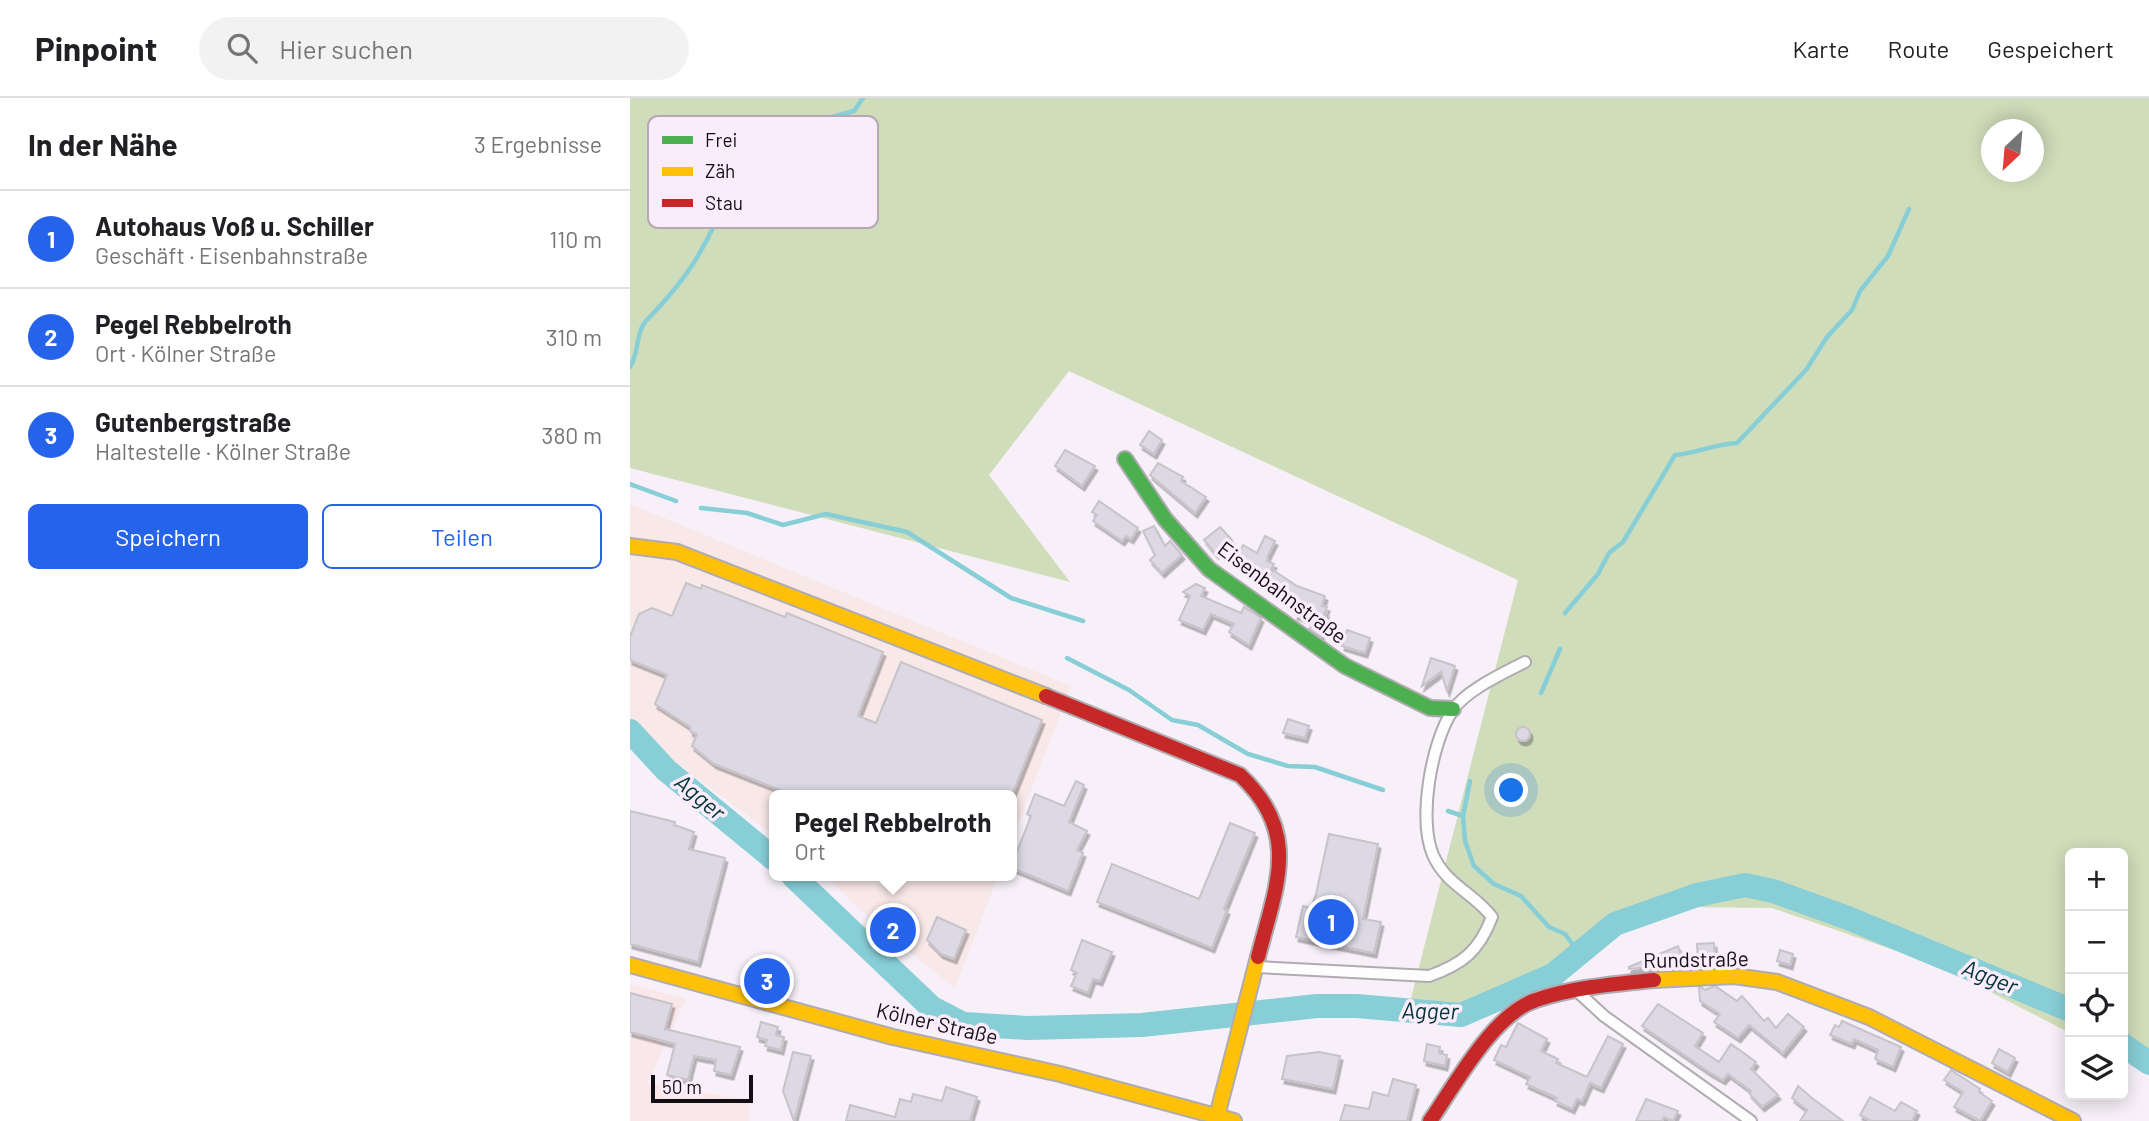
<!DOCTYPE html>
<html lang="de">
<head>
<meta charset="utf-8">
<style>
	:root { --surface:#fff; --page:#f2f2f2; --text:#202124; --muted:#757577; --line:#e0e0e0; --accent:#2563eb }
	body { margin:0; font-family:Barlow,sans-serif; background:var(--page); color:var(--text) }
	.controls { position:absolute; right:21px; bottom:21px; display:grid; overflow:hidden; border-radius:10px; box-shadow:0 4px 18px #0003 }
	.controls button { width:63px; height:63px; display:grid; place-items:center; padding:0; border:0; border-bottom:2px solid var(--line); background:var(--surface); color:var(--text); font:35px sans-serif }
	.compass { position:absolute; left:1351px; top:21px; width:63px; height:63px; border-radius:50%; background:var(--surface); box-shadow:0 4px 18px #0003; rotate:206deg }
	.scale { position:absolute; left:21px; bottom:18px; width:102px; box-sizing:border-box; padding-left:7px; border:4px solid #120e13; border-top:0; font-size:19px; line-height:24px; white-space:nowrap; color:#120e13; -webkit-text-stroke:5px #faecfb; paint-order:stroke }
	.you { position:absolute; left:882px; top:693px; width:24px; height:24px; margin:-18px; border:5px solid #fff; border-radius:50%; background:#1a73e8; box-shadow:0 0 0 10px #1a73e833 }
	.badge { display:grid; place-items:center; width:46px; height:46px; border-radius:50%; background:var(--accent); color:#fff; font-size:23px; font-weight:700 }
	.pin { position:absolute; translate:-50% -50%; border:4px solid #fff; box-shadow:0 2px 7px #0006 }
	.popup { position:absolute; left:139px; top:692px; width:248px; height:91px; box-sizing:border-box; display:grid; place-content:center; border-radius:10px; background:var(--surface); filter:drop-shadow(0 2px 5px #0005); font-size:23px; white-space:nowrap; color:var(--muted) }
	.popup b { font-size:26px; color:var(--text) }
	.popup::after { content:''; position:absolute; left:50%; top:100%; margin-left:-14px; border:14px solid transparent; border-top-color:var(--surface) }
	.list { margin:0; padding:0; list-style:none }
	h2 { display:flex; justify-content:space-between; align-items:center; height:91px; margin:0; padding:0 28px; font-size:30px }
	h2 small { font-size:23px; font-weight:400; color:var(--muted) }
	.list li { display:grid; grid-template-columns:46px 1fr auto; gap:21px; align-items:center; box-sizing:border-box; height:98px; padding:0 28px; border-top:2px solid var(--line) }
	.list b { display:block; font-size:26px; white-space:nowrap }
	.list p { margin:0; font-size:23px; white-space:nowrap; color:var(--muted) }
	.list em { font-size:23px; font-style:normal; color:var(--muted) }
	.actions { display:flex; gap:14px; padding:21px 28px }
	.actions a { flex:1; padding:16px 0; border:2px solid var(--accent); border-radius:10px; text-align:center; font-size:24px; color:var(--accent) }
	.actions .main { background:var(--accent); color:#fff }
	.icon { flex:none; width:38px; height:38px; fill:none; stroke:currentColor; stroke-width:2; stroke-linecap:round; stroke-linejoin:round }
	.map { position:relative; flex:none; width:1519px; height:1023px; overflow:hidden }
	header { display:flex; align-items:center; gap:42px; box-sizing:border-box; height:98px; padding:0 35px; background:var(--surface); border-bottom:2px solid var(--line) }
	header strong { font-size:33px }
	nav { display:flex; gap:38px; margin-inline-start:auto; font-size:24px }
	.search { width:490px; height:63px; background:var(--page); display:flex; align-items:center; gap:18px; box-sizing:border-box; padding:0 24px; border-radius:38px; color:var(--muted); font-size:26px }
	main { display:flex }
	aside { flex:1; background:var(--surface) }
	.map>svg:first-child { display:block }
	.commercial { fill:#f9e7e9 }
	.industrial { fill:#f9e8e8 }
	.forest { fill:#d0ddba; fill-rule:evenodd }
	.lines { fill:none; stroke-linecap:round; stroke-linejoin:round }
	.stream { stroke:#87ced6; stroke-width:4.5 }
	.river { stroke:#87ced6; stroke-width:24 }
	.building { fill:#dcd9e4; stroke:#c6c3c9; stroke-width:2; filter:url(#shadow) }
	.street-casing { stroke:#b0abb1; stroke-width:14 }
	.fast-casing { stroke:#b0abb1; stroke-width:18 }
	.slow-casing { stroke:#b0abb1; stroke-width:18 }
	.jam-casing { stroke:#b0abb1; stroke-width:18 }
	.street { stroke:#fefdfe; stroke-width:10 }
	.fast { stroke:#4caf50; stroke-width:14 }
	.slow { stroke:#ffc107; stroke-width:14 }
	.jam { stroke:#c62828; stroke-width:14 }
	.labels { text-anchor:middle; stroke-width:7; stroke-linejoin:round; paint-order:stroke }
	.street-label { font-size:21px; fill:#120e13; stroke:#faecfb }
	.water-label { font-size:23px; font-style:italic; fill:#003337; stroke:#faecfb }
	.key { fill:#faecfb; stroke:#b4a9b5; stroke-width:2 }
	.key-label { font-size:19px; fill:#120e13 }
</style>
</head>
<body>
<header>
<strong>Pinpoint</strong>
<div class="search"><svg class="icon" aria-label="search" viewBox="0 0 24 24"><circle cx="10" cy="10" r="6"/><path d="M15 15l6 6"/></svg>Hier suchen</div>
<nav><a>Karte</a><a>Route</a><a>Gespeichert</a></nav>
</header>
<main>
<aside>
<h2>In der Nähe<small>3 Ergebnisse</small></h2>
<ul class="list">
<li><span class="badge">1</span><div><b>Autohaus Voß u. Schiller</b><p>Geschäft · Eisenbahnstraße</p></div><em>110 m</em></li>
<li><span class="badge">2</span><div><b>Pegel Rebbelroth</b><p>Ort · Kölner Straße</p></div><em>310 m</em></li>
<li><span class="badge">3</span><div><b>Gutenbergstraße</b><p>Haltestelle · Kölner Straße</p></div><em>380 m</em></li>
</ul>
<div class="actions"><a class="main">Speichern</a><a>Teilen</a></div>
</aside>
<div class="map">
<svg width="1519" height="1023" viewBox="0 0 1519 1023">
	<defs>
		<filter id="shadow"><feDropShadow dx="2.5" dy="4.5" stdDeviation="0" flood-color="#0004"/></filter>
	</defs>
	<rect width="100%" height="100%" fill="#f7f0f8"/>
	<path class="commercial" d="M0,886L56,901L17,986L119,1002V1023H0Z"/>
	<g class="industrial">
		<path d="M0,406L441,588L382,742V697H144V737L57,673L0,625Z"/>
		<path d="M195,778H368L325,890L249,829Z"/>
	</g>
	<path class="forest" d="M0,0H1519V975L1493,962V755H1440V935L1310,868L1142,810L1055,809L947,846L826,929L780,904L888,482L439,273L359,377L440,484L0,370ZM1362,32H1404V74H1362Z"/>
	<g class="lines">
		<g class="stream">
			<path d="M108,105L139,69L158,61L198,20L224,13L233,0"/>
			<path d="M0,269C9,256 6,233 16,223C47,191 68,164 86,123"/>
			<path d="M0,386L46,403"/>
			<path d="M71,410L117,415L153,427L196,416L277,434L381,500L453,523"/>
			<path d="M935,515L968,476L979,455L993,444L1045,357C1067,355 1085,346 1107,345L1176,272L1197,239L1222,212L1230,193L1258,158L1279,111"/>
			<path d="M437,560L499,592L542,622L568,627L618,656L658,668L685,669L753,692"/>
			<path d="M911,595L930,551"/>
			<path d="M818,713L833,718L835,743L844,768L864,786L891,798L919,829L935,836L949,855"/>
			<path d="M833,718L840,683"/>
		</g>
		<g class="river">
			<path d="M0,633L36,672L144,761"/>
			<path d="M163,778L302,910L333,926L398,930L512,927L687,908H727L831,917L923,877L985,826L1067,797L1115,787L1143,793L1218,820L1440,912"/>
			<path d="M1493,947L1519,965"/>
		</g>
	</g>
	<g class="building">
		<path d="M519,333L532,342L524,356L510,347Z"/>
		<path d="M435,352L465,368L452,388L425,368Z"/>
		<path d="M528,365L553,379L551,383L576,399L565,415L520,377Z"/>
		<path d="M469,403L508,430L501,441L496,438L492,443L463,423L467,417L462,414Z"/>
		<path d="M524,428L535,448L540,443L552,457L532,475L520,462L525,457L513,433Z"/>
		<path d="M590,429L602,442L586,456L574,442Z"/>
		<path d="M635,438L645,443L638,457L637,463L644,466L638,478L605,461L613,447L627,455Z"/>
		<path d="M643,472L667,488L695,498L692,508L697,509L693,519L696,516L691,539L679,531L686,525L665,517L670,505L635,486Z"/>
		<path d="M56,485L71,491L72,487L155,519L157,515L253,554L228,618L246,625L271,564L412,622L382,697H163L84,666L62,648L67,636L61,634L60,629L25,606L37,577L0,562V539L9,516L22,510L42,518Z"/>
		<path d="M566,486L575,490L571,498L611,515L614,509L631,520L619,547L599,534L604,526L581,516L573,532L549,522L560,498L553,494Z"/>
		<path d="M717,532L740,540L735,555L712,548Z"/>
		<path d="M801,560L825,568L817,593L811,574L792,588Z"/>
		<path d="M658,621L679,628L675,640L653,635Z"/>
		<circle cx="893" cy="636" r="7"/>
		<path d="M446,683L454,687L439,724L457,733L447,752L453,755L438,793L382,770V766L401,718L397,716L405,696L434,708Z"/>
		<path d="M0,713L45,724L44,727L64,734L59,751L95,760L68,864L0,846Z"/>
		<path d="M600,725L625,735L594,811L597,812L582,850L467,804L482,766L569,801Z"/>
		<path d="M699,736L748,746L733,821L751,824L744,855L666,839L673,808L681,810L686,796Z"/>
		<path d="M307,819L336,832L324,861L311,856L297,842Z"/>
		<path d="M452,842L482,854L470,883L463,881L458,895L441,888L447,875L441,872Z"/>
		<path d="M1084,845L1085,864L1068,865L1067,846Z"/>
		<path d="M1048,848L1054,866L999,871V869Z"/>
		<path d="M1150,852L1163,856L1160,867L1147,863Z"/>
		<path d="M1069,888L1075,892L1085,888L1107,903L1112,898L1134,923L1138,920L1146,930L1158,916L1174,929L1153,955L1119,927L1108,940L1084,924L1090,916L1070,903Z"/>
		<path d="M0,895L42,906L35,931L110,949L101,977L84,973L86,962L64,958L58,982L37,977L45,946L0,934Z"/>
		<path d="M1028,906L1073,935L1065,948L1089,964L1101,946L1126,964L1121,971L1148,997L1132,1009L1119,995L1121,993L1098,976L1093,982L1079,974L1012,928Z"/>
		<path d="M1212,923L1271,949L1263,969L1245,961L1248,952L1224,941L1222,946L1200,937L1205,927L1209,929Z"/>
		<path d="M131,924L148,929L146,937L154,939L151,952L135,948L137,942L127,939Z"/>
		<path d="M888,925L917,941L911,953L928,961L926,965L957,979L978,938L993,946L971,990L960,985L952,1003L947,1001L942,1011L925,1003L927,1000L896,986L900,979L864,962L871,947L876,949Z"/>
		<path d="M797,946L810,949L809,955L817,957L815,968L794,963Z"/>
		<path d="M1369,951L1385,960L1378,974L1362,965Z"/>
		<path d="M163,954L181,958L164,1023L153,993Z"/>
		<path d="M689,954L710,958L703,991L652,981L657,958Z"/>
		<path d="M1321,972L1350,991L1349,994L1362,1003L1350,1023L1324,1009L1333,994L1314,982Z"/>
		<path d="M763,981L786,987L777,1023H710L715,1007L739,1011L743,994L758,998Z"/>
		<path d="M1168,988L1182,1000L1213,1023H1170L1177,1012L1162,1000Z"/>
		<path d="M316,989L347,999L340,1023H216L220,1007L265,1019L270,1001L281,1004L283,996L312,1003Z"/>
		<path d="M1240,999L1265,1013L1271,1004L1287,1013L1282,1023H1241L1230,1017Z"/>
		<path d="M1016,1001L1048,1013L1043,1023L1034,1019L1032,1023H1006Z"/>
	</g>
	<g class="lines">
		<defs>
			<g id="street">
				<path d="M626,869L799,878C833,866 849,853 862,819C844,795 816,787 803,757C788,722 801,644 823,612C836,592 874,575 895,564"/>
				<path d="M948,894L974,918L1121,1023"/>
			</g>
			<path id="fast" d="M495,361L535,421L579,471L715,568L800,610L823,611"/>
			<g id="slow">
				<path d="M0,448L47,454L416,598"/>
				<path d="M0,867L263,939L430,976L604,1023"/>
				<path d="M1024,882L1104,878L1147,884L1239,919L1443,1023"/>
				<path d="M587,1018L628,859"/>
			</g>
			<g id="jam">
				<path d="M416,598L610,677C672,735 646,788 628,859"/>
				<path d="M800,1023C825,987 863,916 906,902C943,889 986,886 1024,882"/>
			</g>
		</defs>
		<use href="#street" class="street-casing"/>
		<use href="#fast" class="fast-casing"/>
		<use href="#slow" class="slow-casing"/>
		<use href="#jam" class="jam-casing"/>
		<use href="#street" class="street"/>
		<use href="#fast" class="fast"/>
		<use href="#slow" class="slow"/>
		<use href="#jam" class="jam"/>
	</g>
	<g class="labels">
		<g class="street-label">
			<text transform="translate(652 495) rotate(37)" y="7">Eisenbahnstraße</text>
			<text transform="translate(1066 862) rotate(-1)" y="7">Rundstraße</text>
			<text transform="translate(307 926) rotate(13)" y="7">Kölner Straße</text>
		</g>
		<g class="water-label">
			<text transform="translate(70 699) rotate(40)" y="8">Agger</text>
			<text transform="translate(1360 879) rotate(22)" y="8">Agger</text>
			<text transform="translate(800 913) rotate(1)" y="8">Agger</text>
		</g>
	</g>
	<rect x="18" y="18" width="230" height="112" rx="10" class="key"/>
	<rect x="32" y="38" width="31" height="8" fill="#4caf50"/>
	<rect x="32" y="69" width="31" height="9" fill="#ffc107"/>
	<rect x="32" y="101" width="31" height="8" fill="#c62828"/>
	<g class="key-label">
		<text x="75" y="49">Frei</text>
		<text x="75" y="80">Zäh</text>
		<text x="75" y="112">Stau</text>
	</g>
</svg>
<div class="controls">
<button>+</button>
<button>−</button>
<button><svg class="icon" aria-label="locate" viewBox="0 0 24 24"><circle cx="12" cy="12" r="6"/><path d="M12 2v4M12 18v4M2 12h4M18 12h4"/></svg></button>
<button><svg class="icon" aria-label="layers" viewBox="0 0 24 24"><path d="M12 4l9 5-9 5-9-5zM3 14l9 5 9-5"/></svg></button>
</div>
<svg class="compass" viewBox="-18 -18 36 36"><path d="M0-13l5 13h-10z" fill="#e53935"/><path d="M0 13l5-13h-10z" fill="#757577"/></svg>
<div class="scale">50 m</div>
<div class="you"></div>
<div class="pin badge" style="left:701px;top:824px">1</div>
<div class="pin badge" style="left:263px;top:832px">2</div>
<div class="popup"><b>Pegel Rebbelroth</b>Ort</div>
<div class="pin badge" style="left:137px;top:883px">3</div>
</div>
</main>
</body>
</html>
